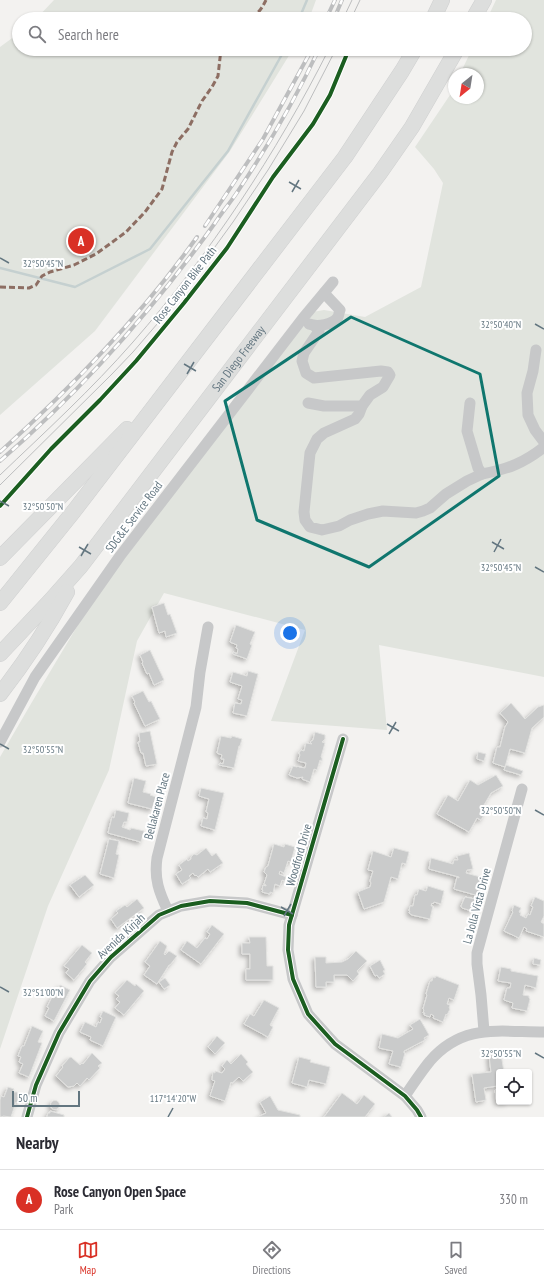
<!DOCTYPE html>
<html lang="en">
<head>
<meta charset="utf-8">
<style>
	:root { --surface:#fff; --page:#f7f7f7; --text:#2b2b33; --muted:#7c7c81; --line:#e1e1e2; --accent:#d93025 }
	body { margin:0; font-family:"PT Sans Narrow",sans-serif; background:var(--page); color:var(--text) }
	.controls { position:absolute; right:12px; bottom:12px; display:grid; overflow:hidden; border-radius:4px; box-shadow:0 1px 3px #0004 }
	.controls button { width:36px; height:36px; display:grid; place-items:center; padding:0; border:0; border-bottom:1px solid var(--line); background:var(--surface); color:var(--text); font:20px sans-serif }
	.compass { position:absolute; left:448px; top:68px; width:36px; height:36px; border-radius:50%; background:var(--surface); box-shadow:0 1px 3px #0004; rotate:210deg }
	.scale { position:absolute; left:12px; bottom:10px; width:68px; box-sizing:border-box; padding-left:4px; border:2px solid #637680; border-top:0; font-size:11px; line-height:14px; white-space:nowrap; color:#637680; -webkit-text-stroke:3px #fff; paint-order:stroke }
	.you { position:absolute; left:290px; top:633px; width:14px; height:14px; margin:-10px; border:3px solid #fff; border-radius:50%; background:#1a73e8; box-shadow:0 0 0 6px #1a73e833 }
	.badge { display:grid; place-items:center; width:26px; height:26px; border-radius:50%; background:var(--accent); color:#fff; font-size:13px; font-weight:700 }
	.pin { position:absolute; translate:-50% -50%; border:2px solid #fff; box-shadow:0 1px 4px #0006 }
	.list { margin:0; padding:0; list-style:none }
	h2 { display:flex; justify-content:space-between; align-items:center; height:52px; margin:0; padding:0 16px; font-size:17px }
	h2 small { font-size:13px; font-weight:400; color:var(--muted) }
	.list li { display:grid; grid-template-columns:26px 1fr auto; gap:12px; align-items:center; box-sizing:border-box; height:60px; padding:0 16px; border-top:1px solid var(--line) }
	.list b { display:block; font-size:15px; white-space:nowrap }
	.list p { margin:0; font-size:13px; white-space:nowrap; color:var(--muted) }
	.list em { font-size:13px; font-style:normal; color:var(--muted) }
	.icon { flex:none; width:22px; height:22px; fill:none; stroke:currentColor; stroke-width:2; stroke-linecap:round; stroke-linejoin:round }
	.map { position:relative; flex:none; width:544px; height:1117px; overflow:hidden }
	.search { position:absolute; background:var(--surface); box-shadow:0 1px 3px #0004; left:12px; right:12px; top:12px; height:44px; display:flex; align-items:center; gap:10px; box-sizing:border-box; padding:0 14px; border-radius:22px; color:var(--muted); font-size:15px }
	.sheet { height:112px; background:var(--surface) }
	nav { display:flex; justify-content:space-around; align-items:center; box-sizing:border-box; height:56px; border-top:1px solid var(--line); background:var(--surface); font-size:11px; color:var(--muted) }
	nav a { display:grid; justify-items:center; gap:2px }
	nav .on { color:var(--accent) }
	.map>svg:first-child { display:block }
	.green { fill:#e1e4de }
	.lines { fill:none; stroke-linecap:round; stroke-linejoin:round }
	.stream { stroke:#c5d0d0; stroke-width:2.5 }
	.building { fill:#cacbcb; stroke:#e2e2e0; filter:url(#shadow) }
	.highway-casing { stroke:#cfd0d0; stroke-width:16 }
	.minor { stroke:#c7c8c9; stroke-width:11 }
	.highway { stroke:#dddedd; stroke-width:15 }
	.tram { stroke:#bdbebf; stroke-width:1 }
	.rail-casing { stroke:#bdbebf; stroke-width:4 }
	.rail { stroke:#fff; stroke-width:2.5; stroke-dasharray:8; stroke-linecap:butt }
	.quiet { stroke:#8d6e63; stroke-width:3; stroke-dasharray:6 3; stroke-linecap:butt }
	.cycleway-casing { stroke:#fff; stroke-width:6 }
	.cycleway { stroke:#1b5e20; stroke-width:4 }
	.marked { fill:none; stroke:#0f766e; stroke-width:3; stroke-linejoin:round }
	.ticks { fill:none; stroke:#637680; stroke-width:1.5 }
	.labels { text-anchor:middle; stroke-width:4; stroke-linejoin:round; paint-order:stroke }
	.street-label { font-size:12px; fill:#637680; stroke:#fff }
	.ticks-label { font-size:10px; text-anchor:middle; fill:#637680; stroke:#fff; stroke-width:4; stroke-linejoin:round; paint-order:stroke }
</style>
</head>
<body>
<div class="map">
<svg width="544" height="1117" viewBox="0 0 544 1117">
	<defs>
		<filter id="shadow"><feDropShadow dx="-2.5" dy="2.5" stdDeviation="2" flood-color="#0004"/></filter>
	</defs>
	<rect width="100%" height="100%" fill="#f3f2f0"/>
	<g class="green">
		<path d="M54,0H316L309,19H36Z"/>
		<path d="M496,0H544V677L379,645L387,730L271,721L305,630L164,593L137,641L109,770L48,906L0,1049V757L32,702L106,578L307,313L324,310L365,317L421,287L443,183L434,169L415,147L450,95L454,87V98H478V74H460L472,49H525V19H487Z"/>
		<path d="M19,33V49H293L230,151L95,331L0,415V47Z"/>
	</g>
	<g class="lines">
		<g class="stream">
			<path d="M299,19L307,0"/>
			<path d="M0,268L75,287L150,249L228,151L285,49"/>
		</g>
	</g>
	<g class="building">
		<path d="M164,603L168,615L170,614L177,633L166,637L165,631L159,633L152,607Z"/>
		<path d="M236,625L255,632L250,644L252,645L247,659L233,654V652L237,654L238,649L236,648L237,645L230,642Z"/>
		<path d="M150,650L164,680L154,685L149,673L147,674L142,663L143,662L140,655Z"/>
		<path d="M248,671L258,674L247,716L233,713L235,703L241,704L242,700L238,699L242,686L230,682L233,672L247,676Z"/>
		<path d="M143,691L149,702L151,701L160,719L145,726L134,703L135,702L132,696Z"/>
		<path d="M511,703L525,719L538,707L544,705V717L532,728L525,753L510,749L505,767L493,763L497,747H500L505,727L508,722L500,713Z"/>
		<path d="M150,731L157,764L146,766L143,753H141L138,742H140L139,733Z"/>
		<path d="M315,732L325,735V739L322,742L325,743L321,757L322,758V761L320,760L317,770L314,769L310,782L302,779L303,777L297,778L289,775L293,766L297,767L298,766L299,767L305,768L306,763L298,761L300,755L299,753L301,750L304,751L306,743L312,744L310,742L313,740Z"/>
		<path d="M221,736L231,738L232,736L242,739L240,746H239L234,768L219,765L220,763L223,764L224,759H221L222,755L217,753Z"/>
		<path d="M478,752L486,754L484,761L477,759Z"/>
		<path d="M506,765L523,771L521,775L504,770Z"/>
		<path d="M496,775L503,786L491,793L481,810L485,813L481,820L477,818L469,832L437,814L448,795L458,801L470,780L478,785Z"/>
		<path d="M134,778L146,781L143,792L151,794L150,795L156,797L152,809L128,803Z"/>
		<path d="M201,788L224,793L215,830L201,826L203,818L207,819L208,813L206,812L209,799L199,796Z"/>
		<path d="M116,810L129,813L127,822H124L122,827L130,830L131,828L144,831L141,842L108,833L112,817L114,818Z"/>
		<path d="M109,839L119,841L116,854L119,855L114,878L100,874Z"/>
		<path d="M274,844L284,847L285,844L295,847L291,862L288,861L284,873L280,871L279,874L286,877L285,881L282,880L280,886L275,884L273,893L270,892V894L262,892L263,890H262L263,885L266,886V885L264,884L267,875L264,872L266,867L268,866Z"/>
		<path d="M206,848L212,856L216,853L223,863L210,872L208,869L198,877L196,875L195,876L193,873L189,876L191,878L182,884L176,874L182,870L179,865L187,859L188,861L191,859V857L194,854L197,855Z"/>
		<path d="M394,848L409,852L406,864L402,863L398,879L391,877L384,902L364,909L358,892L370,887L371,883L370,881L373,871L368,870L373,851L391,857Z"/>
		<path d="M469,853L473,869L467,870L466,873L484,878L479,896L454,889L457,877L459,878V877L429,869L431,858L453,864L454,860H458L457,856Z"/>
		<path d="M85,875L94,885L79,897L70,885Z"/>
		<path d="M428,886L444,891L441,904L434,902L433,904L432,903L431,906H433L430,919L412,915L409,913L410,911H409L410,906H413L415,895H417L419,889L426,891Z"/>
		<path d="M465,897L475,899L472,911L462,908L461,906Z"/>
		<path d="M535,897L544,901V916L541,922L544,924V937L526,931L527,929L524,927L519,938L504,931L513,912L512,911L514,905L521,908L519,912L521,913L520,915L526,918L528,914L530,915L533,907L531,906Z"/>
		<path d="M137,899L144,908L117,928L111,919L118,913L116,911L125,905L127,907Z"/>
		<path d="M212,925L224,934L201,964L181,950L187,941L197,948L205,938L207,939L210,934L207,932Z"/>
		<path d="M249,937H266L267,966H273V980H246V969H250V954H242V943H250Z"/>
		<path d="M160,941L167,946L164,954L165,955L169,951L177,956L170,965H169L157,984L144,975L150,966L145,962Z"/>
		<path d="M82,945L92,953L85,962L87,964L74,980L66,973L69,969L64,966Z"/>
		<path d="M356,951L367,961L357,971L359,974L353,981L347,975H334V982H326V987H316L315,957H326V963L342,962L348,959Z"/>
		<path d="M534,958L541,960L540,965L533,964Z"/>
		<path d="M380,960L385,970L383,971L385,974L379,978L377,975L375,976L370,966Z"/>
		<path d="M501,967L511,969V971L538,976L536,988L525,985L523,995L529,996V998L530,999L527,1011L512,1008L513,1003L504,1000L507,988H510L511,983L498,981Z"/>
		<path d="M436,976L459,985L454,1000L449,998L447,1004L450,1005L449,1008L450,1009L447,1015L446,1014L443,1022L433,1018L434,1016L431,1014L430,1017L424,1015L425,1013H423L424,1010L423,1009L427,995L426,994L430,981H432L433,977L435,978Z"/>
		<path d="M165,978L170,985L164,989L159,982Z"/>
		<path d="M127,980L135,986L136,984L144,991L124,1015L115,1008L120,1002L116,999L119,996L115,993Z"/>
		<path d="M60,985L70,990L54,1021L45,1016L49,1008L47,1007L52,997L54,998Z"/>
		<path d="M264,1000L279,1008L270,1025L273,1027L268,1037L244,1024L250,1014L254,1016Z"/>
		<path d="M103,1011L116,1017L103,1046L90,1040L91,1037L80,1032L85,1022L96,1027L98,1022L100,1023L102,1018L100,1017Z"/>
		<path d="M420,1019L429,1035L424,1038L425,1040L404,1051V1053H405L401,1067L389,1064L393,1051L379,1048L382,1034L398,1038L413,1029L410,1025Z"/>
		<path d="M32,1026L43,1031L38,1042L42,1043L29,1077L19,1073L23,1064L19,1062L21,1057L18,1056L22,1046H24Z"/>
		<path d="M217,1036L225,1043L215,1054L208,1047Z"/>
		<path d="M92,1053L102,1063L98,1066L100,1068L89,1080L87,1078L80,1086L77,1083L74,1086L68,1087L56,1076L63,1067L62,1066L69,1058L71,1057L80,1065L82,1063L83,1064Z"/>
		<path d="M241,1054L248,1062L246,1064L253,1072L243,1081L239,1077L232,1083L231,1082L225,1101L210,1096L215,1081L212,1080L213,1072L215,1073V1071L222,1073L225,1069L222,1066L227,1060L231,1064Z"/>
		<path d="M501,1054L504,1072H499V1102H508L497,1103L495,1090H498L497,1086L484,1088L486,1100L476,1102L472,1074L491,1072L489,1055Z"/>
		<path d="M299,1057L311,1060L310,1062L330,1067L326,1084L309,1080L307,1087L292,1083Z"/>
		<path d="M8,1087L14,1089L13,1092H17L18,1093V1097L19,1098L18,1103L16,1102L11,1117L3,1116L2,1117L0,1116V1100L1,1096L4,1097Z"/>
		<path d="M342,1093L357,1104L364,1095L375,1104L365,1117H324Z"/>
		<path d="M270,1096L278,1110L300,1115V1117H258L266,1113L260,1102Z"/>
		<circle cx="55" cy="1105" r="4.5"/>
		<path d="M50,1111L64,1115V1117H47L48,1113H50Z"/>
		<path d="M389,1113L392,1117H384Z"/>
	</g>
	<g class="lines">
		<defs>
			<g id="highway">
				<path d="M433,19L442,0"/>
				<path d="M473,19L484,0"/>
				<path d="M0,558L127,429"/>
				<path d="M0,603L74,511L345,157L402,71L415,49"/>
				<path id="s1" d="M0,654L50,601L81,566L380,173L412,127L457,49"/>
				<path d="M0,694C25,662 48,627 67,592"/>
			</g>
		</defs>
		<use href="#highway" class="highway-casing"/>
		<g class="minor">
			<path d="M309,324C317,327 333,325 338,317C339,315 339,312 340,310L324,293"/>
			<path d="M536,350L533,371L527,393L528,415L535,430L544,442"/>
			<path d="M308,403L324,406H362L370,395L383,387L390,375L388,372L381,371L314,378L306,373L302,361L304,353L319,331L315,326"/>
			<path d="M362,406L359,414L355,419L324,433L317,439L310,453L304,512L305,520L310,527L322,530L339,526L350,520L368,514L383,511L416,513L423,511L430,508L446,494L467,481L482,474L478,468L467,431L470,403"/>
			<path d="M482,474C507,470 525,462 544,447"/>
			<path d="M343,739L289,925L288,950L293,979L308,1014L335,1044L405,1096L417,1110L421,1117"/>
			<path d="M0,742L35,677L120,556L303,318L333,282"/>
			<path d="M168,911C159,892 154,879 157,858L196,707L200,672L208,627"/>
			<path d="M484,1031L481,995L477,964V953L522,789"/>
			<path d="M405,1096C413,1084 421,1072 430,1061C463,1023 499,1032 544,1032"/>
			<path d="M27,1117L36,1085L59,1033L90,981L111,957L159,915L181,906L210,901L247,903L292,915"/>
		</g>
		<use href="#highway" class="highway"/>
		<g class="tram">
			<path d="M343,19L352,0"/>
			<path d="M351,19L360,0"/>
			<path d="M0,475C45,432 92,389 133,342C210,254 276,154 329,49"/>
			<path d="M0,485L112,374L133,352L170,309L233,222L268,170L304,111L336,49"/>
		</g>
		<defs>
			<g id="rail">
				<path d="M326,19L335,0"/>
				<path d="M334,19L342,0"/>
				<path d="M205,226L263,139L312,49"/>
				<path d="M0,452C72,387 141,316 197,237"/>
				<path d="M0,461C81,391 152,311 215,223C222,212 231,202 238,191C268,146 296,98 319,49"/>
			</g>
		</defs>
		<use href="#rail" class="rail-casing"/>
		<use href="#rail" class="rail"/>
		<g class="quiet">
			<path d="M242,19C256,17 260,12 266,0"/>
			<path d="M0,287L29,288L36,285L42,276L50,272L74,265L96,254L126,232L145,212L162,189L172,152L177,142L188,129L202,101L212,87L218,76L221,49"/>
		</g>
		<defs>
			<g id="cycleway">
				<path d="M0,506L51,449L100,400L136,361L184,303L227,248L273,177L313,124L330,95L349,49"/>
				<path d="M343,739L289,925L288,950L293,979L308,1014L335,1044L405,1096L417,1110L421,1117"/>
				<path d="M27,1117L36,1085L59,1033L90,981L111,957L159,915L181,906L210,901L247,903L292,915"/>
			</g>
		</defs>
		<use href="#cycleway" class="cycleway-casing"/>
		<use href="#cycleway" class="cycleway"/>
	</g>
	<path class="marked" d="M351,317L480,374L499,476L369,567L257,520L225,401Z"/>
	<path class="ticks" d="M289,182L301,189M292,192L299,180M0,258L9,263M535,324L544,329M184,364L196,371M187,374L194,362M0,501L9,506M492,542L504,549M79,547L91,554M494,552L501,539M81,556L88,544M535,567L544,572M387,724L399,731M389,734L396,722M0,744L9,749M535,810L544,815M281,907L293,914M284,916L291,904M0,987L9,992M535,1053L544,1058M168,1117L173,1108"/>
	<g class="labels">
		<g class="street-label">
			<text transform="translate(185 285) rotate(-52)" y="4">Rose Canyon Bike Path</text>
			<text dy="4" stroke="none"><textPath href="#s1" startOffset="380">San Diego Freeway</textPath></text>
			<text transform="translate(134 517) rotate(-53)" y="4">SDG&amp;E Service Road</text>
			<text transform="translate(157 806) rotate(-75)" y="4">Bellakaren Place</text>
			<text transform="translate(299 855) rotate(-74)" y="4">Woodford Drive</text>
			<text transform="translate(477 906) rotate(-75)" y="4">La Jolla Vista Drive</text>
			<text transform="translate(121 936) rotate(-43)" y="4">Avenida Kirjah</text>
		</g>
	</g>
	<g class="ticks-label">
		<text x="43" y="267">32°50'45"N</text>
		<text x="501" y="328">32°50'40"N</text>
		<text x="43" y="510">32°50'50"N</text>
		<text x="501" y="571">32°50'45"N</text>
		<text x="43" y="753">32°50'55"N</text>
		<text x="501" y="814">32°50'50"N</text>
		<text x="43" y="996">32°51'00"N</text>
		<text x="501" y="1057">32°50'55"N</text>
		<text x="173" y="1102">117°14'20"W</text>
	</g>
</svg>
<div class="controls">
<button><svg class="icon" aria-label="locate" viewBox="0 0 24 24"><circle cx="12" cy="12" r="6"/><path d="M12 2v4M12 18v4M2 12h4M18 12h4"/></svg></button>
</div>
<svg class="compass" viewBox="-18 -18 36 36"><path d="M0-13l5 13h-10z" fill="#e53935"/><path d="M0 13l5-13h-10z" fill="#7c7c81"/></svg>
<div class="scale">50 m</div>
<div class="you"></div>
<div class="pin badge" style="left:81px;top:241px">A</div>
<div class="search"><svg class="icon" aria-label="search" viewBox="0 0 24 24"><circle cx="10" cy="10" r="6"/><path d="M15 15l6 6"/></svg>Search here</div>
</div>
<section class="sheet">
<h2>Nearby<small></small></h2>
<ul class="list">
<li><span class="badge">A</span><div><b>Rose Canyon Open Space</b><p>Park</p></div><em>330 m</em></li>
</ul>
</section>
<nav>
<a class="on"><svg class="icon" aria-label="map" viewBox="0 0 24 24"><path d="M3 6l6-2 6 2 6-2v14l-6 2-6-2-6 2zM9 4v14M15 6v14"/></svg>Map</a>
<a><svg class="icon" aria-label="directions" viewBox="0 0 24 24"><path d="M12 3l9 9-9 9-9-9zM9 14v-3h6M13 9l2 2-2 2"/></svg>Directions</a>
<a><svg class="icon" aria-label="saved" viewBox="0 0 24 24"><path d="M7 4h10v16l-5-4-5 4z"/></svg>Saved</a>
</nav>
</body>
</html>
